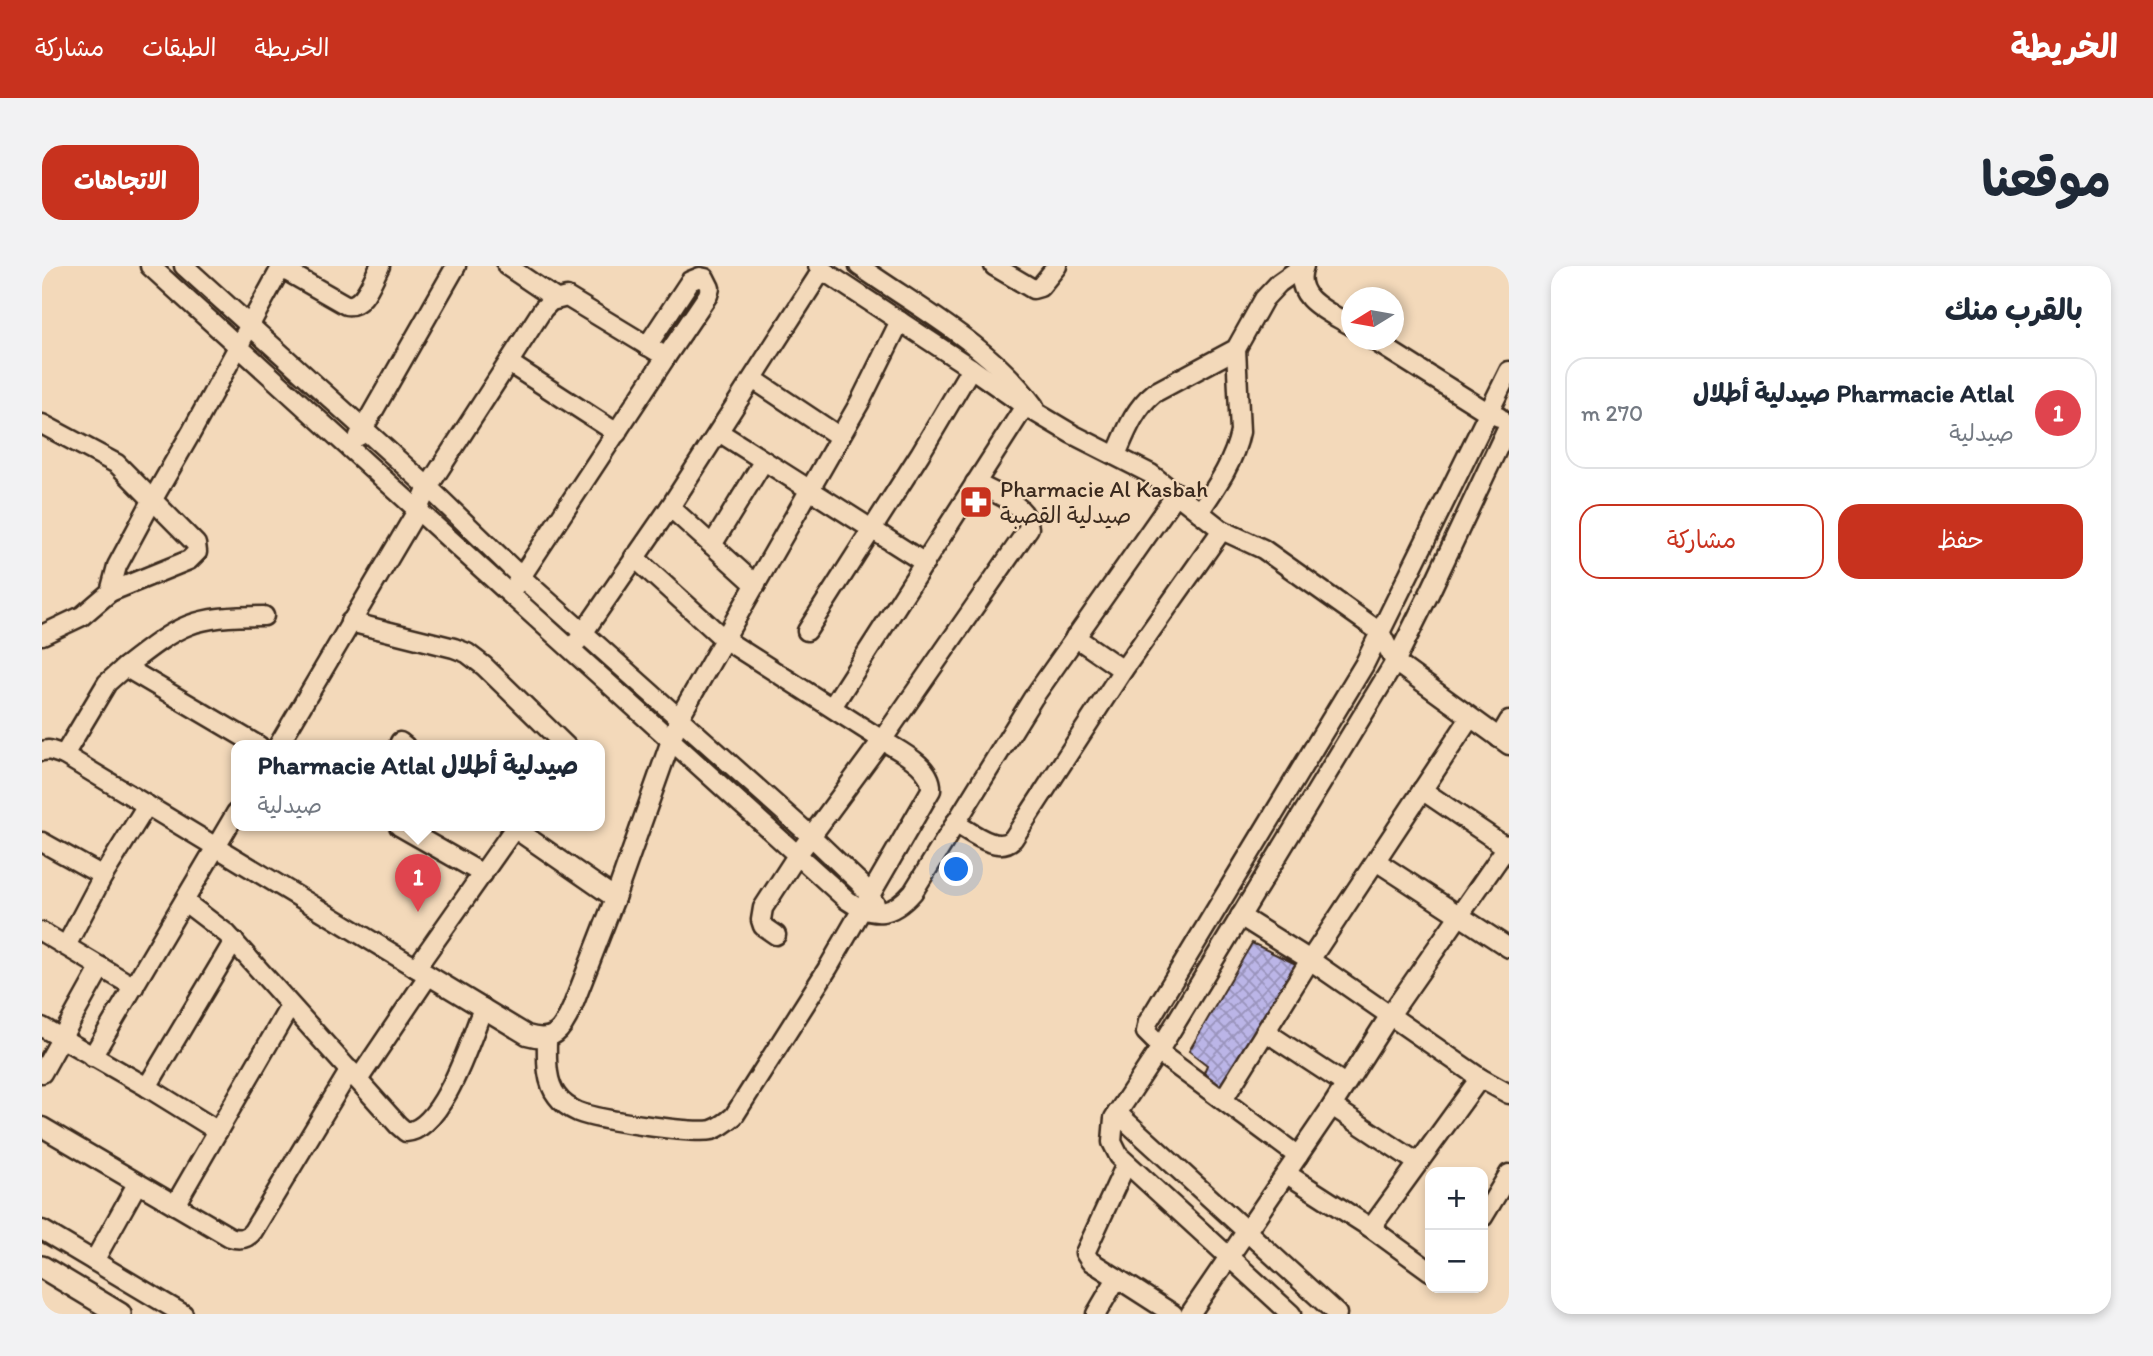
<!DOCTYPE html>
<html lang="ar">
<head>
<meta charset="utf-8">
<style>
	:root { --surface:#fff; --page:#f2f2f3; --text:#1f2937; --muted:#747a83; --line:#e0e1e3; --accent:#c8321e }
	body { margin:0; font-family:Itim,"Playpen Sans Arabic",sans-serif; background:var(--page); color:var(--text); direction:rtl }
	.controls { position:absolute; right:21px; bottom:21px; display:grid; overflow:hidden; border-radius:14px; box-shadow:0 4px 10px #0003 }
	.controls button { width:63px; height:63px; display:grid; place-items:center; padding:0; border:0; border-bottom:2px solid var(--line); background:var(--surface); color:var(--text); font:35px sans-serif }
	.compass { position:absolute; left:1299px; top:21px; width:63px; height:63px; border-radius:50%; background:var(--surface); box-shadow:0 4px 10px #0003; rotate:259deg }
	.you { position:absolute; left:915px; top:604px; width:24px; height:24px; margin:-18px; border:5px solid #fff; border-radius:50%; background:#1a73e8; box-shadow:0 0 0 10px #1a73e833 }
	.badge { display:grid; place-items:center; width:46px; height:46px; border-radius:50%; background:var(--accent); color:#fff; font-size:23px; font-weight:700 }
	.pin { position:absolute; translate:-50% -58px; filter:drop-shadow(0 2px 4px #0008) }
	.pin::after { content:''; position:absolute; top:37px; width:24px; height:21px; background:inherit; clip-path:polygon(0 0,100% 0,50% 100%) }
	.popup { position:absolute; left:189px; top:474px; width:374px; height:91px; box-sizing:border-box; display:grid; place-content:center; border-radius:14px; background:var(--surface); filter:drop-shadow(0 2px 5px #0005); font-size:23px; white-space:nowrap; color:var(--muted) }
	.popup b { font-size:26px; color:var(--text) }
	.popup::after { content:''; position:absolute; left:50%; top:100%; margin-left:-14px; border:14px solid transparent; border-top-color:var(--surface) }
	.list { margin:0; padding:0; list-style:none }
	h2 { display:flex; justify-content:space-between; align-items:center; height:91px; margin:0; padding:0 28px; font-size:30px }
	h2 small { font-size:23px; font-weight:400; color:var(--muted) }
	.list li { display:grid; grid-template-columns:46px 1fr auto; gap:21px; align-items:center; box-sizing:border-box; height:112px; margin:0 14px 14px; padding:0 14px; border:2px solid var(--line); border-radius:21px }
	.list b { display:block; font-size:26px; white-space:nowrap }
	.list p { margin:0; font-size:23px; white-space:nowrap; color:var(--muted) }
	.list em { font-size:23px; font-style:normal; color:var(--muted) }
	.actions { display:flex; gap:14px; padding:21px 28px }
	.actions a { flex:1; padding:16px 0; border:2px solid var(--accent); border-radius:21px; text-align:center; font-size:24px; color:var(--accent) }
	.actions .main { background:var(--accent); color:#fff }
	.map { position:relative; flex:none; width:1467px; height:1048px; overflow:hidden; direction:ltr; border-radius:21px }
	header { display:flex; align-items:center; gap:42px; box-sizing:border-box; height:98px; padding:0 35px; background:var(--accent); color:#fff }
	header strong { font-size:33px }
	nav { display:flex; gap:38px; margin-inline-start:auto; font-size:24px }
	.intro { display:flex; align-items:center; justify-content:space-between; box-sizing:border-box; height:168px; padding:0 42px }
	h1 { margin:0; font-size:49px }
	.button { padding:18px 32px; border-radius:21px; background:var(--accent); color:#fff; font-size:24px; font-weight:700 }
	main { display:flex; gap:42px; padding:0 42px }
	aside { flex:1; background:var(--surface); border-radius:21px; box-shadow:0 4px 10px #0003 }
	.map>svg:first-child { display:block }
	.building { fill:url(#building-cross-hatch); stroke:#3b2a1e; stroke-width:2 }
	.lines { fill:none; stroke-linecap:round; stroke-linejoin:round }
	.minor-casing { stroke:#3b2a1e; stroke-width:23 }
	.major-casing { stroke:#3b2a1e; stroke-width:26 }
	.minor { stroke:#f3d9ba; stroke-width:18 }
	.major { stroke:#f3d9ba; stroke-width:21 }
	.labels { text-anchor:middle; stroke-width:5; stroke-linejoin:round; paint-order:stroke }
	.poi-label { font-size:23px; fill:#3b2a1e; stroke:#f3d9ba; text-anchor:start }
</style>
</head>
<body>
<header>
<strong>الخريطة</strong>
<nav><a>الخريطة</a><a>الطبقات</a><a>مشاركة</a></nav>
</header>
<div class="intro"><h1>موقعنا</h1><a class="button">الاتجاهات</a></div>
<main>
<aside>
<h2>بالقرب منك<small></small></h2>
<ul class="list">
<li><span class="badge" style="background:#e0444e">1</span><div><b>Pharmacie Atlal صيدلية أطلال</b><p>صيدلية</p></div><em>270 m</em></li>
</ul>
<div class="actions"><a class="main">حفظ</a><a>مشاركة</a></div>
</aside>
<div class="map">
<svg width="1467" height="1048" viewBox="0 0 1467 1048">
	<defs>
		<pattern id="building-cross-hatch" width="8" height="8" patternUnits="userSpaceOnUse" patternTransform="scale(1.75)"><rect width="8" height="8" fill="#bbb5e7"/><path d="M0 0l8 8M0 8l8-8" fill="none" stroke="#9993bb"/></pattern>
	</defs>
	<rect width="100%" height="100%" fill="#f3d9ba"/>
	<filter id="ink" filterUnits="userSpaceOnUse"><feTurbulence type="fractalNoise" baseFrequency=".0143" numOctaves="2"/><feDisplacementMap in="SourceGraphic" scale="14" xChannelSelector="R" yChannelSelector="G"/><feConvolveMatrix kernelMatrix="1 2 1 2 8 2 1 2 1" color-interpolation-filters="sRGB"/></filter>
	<g filter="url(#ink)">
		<path class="building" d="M1210,677L1256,699L1179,830L1158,816L1165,799L1147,785Z"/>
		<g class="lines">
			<defs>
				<g id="minor">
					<path d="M108,0C340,212 572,423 805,634C832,653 850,650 871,626L991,432L1135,227"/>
					<path d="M142,0L386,221L479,311L770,571L819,618L833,638"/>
					<path d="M465,0L514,33"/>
					<path d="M817,0C878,43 947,79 992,140"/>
					<path d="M952,0L991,23L998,21L1015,0"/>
					<path d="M1262,0C1249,32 1287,46 1310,60"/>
					<path d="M239,2L304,39C322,42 330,14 338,0"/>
					<path d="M780,4L929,102L983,140L1030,168L1109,208L1180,264"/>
					<path d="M1331,74L1447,147L1457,151"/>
					<path d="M605,80L648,15L658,11L663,12L668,22L666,29L624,91"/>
					<path d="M467,97L575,167"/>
					<path d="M711,113L798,171"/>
					<path d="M0,158L75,198L154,278L155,286L147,294L68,326"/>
					<path d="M677,166L883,297"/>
					<path d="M317,170L414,0"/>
					<path d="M1074,189C1084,166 1092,143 1112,127L1194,83L1222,33L1237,17L1261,0"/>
					<path d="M628,241L714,319"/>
					<path d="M1157,246C1174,221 1192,196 1198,166L1194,83"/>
					<path d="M670,279L721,196"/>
					<path d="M592,291L682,373L840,474L756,588L721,642L719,654L721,660L734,669"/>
					<path d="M308,356L412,382L425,387L442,400L524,480"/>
					<path d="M765,365L878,188L929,102"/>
					<path d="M0,369L40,350L68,326L75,300L111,233L149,167L240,0"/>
					<path d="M1033,371L1081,404"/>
					<path d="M535,376L628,241L780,4L776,0"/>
					<path d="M83,401C138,358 150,350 222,350"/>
					<path d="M790,441L983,140"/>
					<path d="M1457,472L1467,455"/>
					<path d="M358,476L363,480"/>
					<path d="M236,480L375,245L386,221L501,43L509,35L525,31L624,91L473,320"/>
					<path d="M0,485L7,484L22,489L485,769C512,777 520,765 530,742L573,632L637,452L818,136L858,55"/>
					<path d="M22,489L65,417L83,401L217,480"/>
					<path d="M1380,524L1467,583"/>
					<path d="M913,557C929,566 955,588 971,573L1081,404L1180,264L1221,283L1338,366L1353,396L1467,479"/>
					<path d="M357,560L441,608"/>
					<path d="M472,562L573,632"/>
					<path d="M0,576L61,610"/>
					<path d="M1334,595L1467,682"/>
					<path d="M143,636L185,668L356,859L364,866C401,864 429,772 441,742"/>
					<path d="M1198,650L1268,694L1438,812L1329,962L1245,908"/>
					<path d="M0,666L92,721"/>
					<path d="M24,680L61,610L105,539"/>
					<path d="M374,702L474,560"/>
					<path d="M0,761L105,821L176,865"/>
					<path d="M1224,766L1303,818"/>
					<path d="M505,772C505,790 503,815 515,830C520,837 527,842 536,846C557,854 649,868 670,864C679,861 685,856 692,850L786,702L889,524C891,500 857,485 840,474L987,262C986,238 952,227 933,217"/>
					<path d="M1119,781L1104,766L1106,756L1322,399L1467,105"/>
					<path d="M1116,786L1256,890"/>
					<path d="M50,791L194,547"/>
					<path d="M0,807L59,701"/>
					<path d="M1438,812L1467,828"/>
					<path d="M316,814L386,710"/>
					<path d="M105,821L192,675"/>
					<path d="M1181,834L1268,694L1428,452"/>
					<path d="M1290,840L1376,897"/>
					<path d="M1075,847L1295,1048"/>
					<path d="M0,861L188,971C198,974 205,973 211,965L308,804"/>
					<path d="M133,939L248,740"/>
					<path d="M1441,951L1467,908"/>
					<path d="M1329,962L1388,1005"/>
					<path d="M0,964L141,1048"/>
					<path d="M52,995L95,918"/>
					<path d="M1075,1012L1048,995L1043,987L1084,898"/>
					<path d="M1054,1048L1075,1012L1131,1048"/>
					<path d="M1148,1048L1290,840L1348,749L1467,578"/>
					<path d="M1249,1048L1077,890L1070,876L1072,852L1119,781L1353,396L1388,326L1467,158"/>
				</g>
				<path id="major" d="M0,1001L78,1048"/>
			</defs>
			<use href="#minor" class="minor-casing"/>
			<use href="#major" class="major-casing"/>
			<use href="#minor" class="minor"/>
			<use href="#major" class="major"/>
		</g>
	</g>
	<defs>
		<symbol id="pharmacy-square" viewBox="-11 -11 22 22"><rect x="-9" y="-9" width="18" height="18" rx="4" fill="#c8321e" stroke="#f3d9ba"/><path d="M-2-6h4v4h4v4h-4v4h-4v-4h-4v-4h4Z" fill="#fff"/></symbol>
	</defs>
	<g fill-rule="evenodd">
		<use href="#pharmacy-square" x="915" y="217" width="38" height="38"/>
	</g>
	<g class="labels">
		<g class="poi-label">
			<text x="958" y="231">Pharmacie Al Kasbah<tspan x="958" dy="26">صيدلية القصبة</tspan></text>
		</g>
	</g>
</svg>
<div class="controls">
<button>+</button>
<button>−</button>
</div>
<svg class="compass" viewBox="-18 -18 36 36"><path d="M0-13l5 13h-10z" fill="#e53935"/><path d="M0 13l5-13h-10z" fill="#747a83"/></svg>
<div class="you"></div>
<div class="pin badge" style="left:376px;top:646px;background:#e0444e">1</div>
<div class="popup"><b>Pharmacie Atlal صيدلية أطلال</b>صيدلية</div>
</div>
</main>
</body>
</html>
